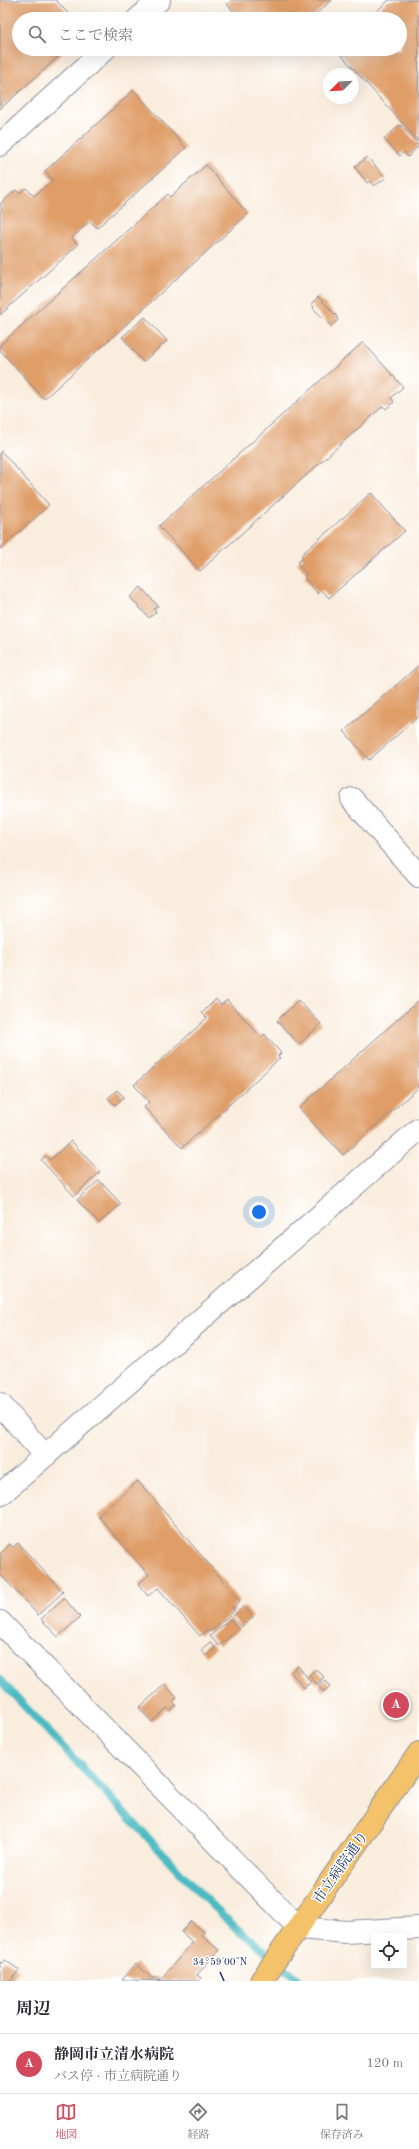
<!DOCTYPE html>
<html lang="ja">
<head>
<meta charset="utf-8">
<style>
	:root { --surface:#fff; --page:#f7f7f7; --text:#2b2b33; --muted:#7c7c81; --line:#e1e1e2; --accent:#d1495b }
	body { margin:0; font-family:"Old Standard TT","Noto Serif JP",serif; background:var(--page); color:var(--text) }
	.controls { position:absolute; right:12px; bottom:12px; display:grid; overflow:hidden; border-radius:4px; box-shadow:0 4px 16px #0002 }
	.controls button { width:36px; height:36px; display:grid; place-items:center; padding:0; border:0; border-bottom:1px solid var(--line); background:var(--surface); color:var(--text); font:20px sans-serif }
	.compass { position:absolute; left:323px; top:68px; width:36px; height:36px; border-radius:50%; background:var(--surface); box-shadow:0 4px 16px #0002; rotate:246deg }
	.you { position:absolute; left:259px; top:1212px; width:14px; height:14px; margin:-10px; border:3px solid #fff; border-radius:50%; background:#1a73e8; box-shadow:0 0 0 6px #1a73e833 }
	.badge { display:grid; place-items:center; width:26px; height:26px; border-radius:50%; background:var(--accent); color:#fff; font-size:13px; font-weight:700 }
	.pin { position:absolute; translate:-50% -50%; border:2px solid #fff; box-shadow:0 1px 4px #0006 }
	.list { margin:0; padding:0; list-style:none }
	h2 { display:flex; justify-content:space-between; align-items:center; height:52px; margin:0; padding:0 16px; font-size:17px }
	h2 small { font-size:13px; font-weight:400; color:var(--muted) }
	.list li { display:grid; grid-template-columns:26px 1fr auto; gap:12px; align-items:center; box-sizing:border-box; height:60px; padding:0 16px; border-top:1px solid var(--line) }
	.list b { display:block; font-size:15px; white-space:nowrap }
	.list p { margin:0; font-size:13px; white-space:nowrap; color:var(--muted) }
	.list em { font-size:13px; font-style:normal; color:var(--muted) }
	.icon { flex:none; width:22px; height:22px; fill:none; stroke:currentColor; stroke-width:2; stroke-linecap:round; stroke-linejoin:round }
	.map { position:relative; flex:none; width:419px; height:1981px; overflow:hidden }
	.search { position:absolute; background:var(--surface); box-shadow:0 4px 16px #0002; left:12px; right:12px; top:12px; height:44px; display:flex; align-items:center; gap:10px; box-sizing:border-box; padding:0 14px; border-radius:22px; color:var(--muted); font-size:15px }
	.sheet { height:112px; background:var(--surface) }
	nav { display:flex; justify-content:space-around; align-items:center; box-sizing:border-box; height:56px; border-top:1px solid var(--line); background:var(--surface); font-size:11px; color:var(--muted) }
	nav a { display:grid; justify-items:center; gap:2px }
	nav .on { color:var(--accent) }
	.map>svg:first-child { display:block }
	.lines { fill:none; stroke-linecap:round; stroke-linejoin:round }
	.stream { stroke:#4bbac2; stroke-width:8 }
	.building { fill:#df9d67 }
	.minor-casing { stroke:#8a8e9e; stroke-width:24 }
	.major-casing { stroke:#8a8e9e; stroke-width:24 }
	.minor { stroke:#fff; stroke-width:22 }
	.major { stroke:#f3c26a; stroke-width:22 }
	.ticks { fill:none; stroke:#1b2f5e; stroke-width:1.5 }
	.labels { text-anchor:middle; stroke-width:3; stroke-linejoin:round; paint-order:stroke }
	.street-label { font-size:14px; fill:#1b2f5e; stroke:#fff }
	.ticks-label { font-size:10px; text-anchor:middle; fill:#1b2f5e; stroke:#fff; stroke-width:3; stroke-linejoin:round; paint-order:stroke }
</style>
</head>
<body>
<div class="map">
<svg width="419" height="1981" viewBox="0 0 419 1981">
	<rect width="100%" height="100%" fill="#fff"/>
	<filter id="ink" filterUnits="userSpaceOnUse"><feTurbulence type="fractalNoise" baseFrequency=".025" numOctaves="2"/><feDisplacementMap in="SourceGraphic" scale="8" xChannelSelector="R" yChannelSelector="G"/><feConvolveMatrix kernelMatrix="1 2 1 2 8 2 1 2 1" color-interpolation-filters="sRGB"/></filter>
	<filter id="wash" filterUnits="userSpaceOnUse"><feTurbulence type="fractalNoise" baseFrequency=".012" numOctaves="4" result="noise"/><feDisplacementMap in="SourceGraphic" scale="16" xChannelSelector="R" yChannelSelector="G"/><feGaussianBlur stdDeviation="0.9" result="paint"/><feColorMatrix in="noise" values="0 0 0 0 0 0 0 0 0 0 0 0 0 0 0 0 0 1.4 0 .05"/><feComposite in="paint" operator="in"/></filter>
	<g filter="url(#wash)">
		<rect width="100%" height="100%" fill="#f9eddd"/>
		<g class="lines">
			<path class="stream" d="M0,1680L194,1887L235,1927L301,1981"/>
		</g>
		<g id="blocks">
			<g class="building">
				<path d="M0,0H56L73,19H19V49H67L0,109Z"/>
				<path d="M232,0H332L310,19H240L227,4Z"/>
				<path d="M389,0H419L418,141L336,49H400V19H368Z"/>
				<path d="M134,90L186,148L97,228L90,221L72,238L78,245L0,315V211L2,209L0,204L16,190L19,193L26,188L34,196L53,180L45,171Z"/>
				<path d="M400,125L419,145L408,157L404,152L400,156L384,139Z"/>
				<path d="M367,157L386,178L374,186L369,181L367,183L355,167Z"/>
				<path d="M206,165L248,214L44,399L0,350V345L168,194L170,197Z"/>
				<path d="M318,297L336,315L338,320L331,326L313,308L314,307L311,304Z"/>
				<path d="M145,317L167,341L143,362L122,337Z"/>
				<path d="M363,342L403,387L391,398L394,402L386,409L383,406L200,571L159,526Z"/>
				<path d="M1,451L49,505L0,549V452Z"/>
				<path d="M371,493L405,531L329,598L322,590L318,594L304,577L307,574L297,563L303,558L301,555Z"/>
				<path d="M141,587L158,606L154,609L156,612L149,618L130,597Z"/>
				<path d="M419,665V716L369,760L344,731Z"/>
				<path d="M216,999L221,1005L227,1000L261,1037L264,1034L281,1053L278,1056L280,1058L182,1148L144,1107L149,1102L134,1085L207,1018L202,1013Z"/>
				<path d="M298,1000L321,1024L299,1044L277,1021Z"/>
				<path d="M419,1000V1087L343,1155L299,1108Z"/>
				<path d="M117,1090L124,1097L115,1105L108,1098Z"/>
				<path d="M71,1141L100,1172L74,1196L41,1160L46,1156L50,1160Z"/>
				<path d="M99,1180L121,1204L99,1223L77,1200Z"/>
				<path d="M138,1481L240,1601L232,1608L235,1610L210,1632L207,1630L200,1636L158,1588L148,1596L138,1584L149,1575L98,1516Z"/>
				<path d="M18,1543L63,1592L38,1615L0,1574V1554L10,1544L13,1547Z"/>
				<path d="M64,1598L80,1617L58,1637L41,1619Z"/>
				<path d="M244,1606L253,1617L241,1627L232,1617Z"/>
				<path d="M230,1619L239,1629L219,1646L210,1636Z"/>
				<path d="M210,1642L215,1648L206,1656L201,1650Z"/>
				<path d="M298,1666L311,1682L304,1688L291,1672Z"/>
				<path d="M316,1669L324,1677L317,1684L309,1675Z"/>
				<path d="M325,1680L330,1686L323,1692L318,1685Z"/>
				<path d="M165,1684L177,1698L173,1701L176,1705L170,1711L167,1708L152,1722L139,1708Z"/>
				<path d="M191,1921L204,1932L201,1935L219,1950L197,1975L201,1978L199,1981L122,1980L136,1964L153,1979L155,1976L160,1980L193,1942L181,1932Z"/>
				<path d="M5,1960L19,1970L11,1981H0V1962L2,1963Z"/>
			</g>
		</g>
	</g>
	<g filter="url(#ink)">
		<use href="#blocks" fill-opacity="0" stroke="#8a8e9e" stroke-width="1"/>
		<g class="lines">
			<defs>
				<g id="minor">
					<path d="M138,19L159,0"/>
					<path d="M0,145L105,49"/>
					<path d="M352,799L419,876"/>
					<path d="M0,1404L45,1456"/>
					<path d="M0,1495L419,1129"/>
					<path d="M0,1622L299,1928L346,1932L419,1928"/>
				</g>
				<path id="major" d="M261,1981L419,1753"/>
			</defs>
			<use href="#minor" class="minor-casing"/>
			<use href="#major" class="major-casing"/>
			<use href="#minor" class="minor"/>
			<use href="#major" class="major"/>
		</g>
	</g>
	<path class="ticks" d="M220,1972L224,1981"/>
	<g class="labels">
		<g class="street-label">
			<text transform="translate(340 1867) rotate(-55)" y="5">市立病院通り</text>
		</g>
	</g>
	<g class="ticks-label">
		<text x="220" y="1965">34°59'00"N</text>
	</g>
</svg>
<div class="controls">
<button><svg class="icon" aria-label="locate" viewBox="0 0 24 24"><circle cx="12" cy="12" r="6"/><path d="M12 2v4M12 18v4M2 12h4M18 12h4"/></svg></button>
</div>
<svg class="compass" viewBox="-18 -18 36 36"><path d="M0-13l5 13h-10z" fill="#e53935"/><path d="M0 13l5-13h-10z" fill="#7c7c81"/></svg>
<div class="you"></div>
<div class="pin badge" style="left:396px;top:1705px">A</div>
<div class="search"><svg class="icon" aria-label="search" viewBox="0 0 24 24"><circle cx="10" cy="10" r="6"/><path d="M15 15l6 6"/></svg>ここで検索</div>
</div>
<section class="sheet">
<h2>周辺<small></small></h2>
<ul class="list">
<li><span class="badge">A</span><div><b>静岡市立清水病院</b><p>バス停 · 市立病院通り</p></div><em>120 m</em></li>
</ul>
</section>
<nav>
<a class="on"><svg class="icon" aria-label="map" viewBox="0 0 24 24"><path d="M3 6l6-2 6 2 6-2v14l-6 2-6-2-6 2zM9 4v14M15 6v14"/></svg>地図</a>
<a><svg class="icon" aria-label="directions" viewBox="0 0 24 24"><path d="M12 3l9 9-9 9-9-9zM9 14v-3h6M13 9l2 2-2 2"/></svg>経路</a>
<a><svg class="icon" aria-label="saved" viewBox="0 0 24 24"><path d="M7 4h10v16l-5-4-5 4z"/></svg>保存済み</a>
</nav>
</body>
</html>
